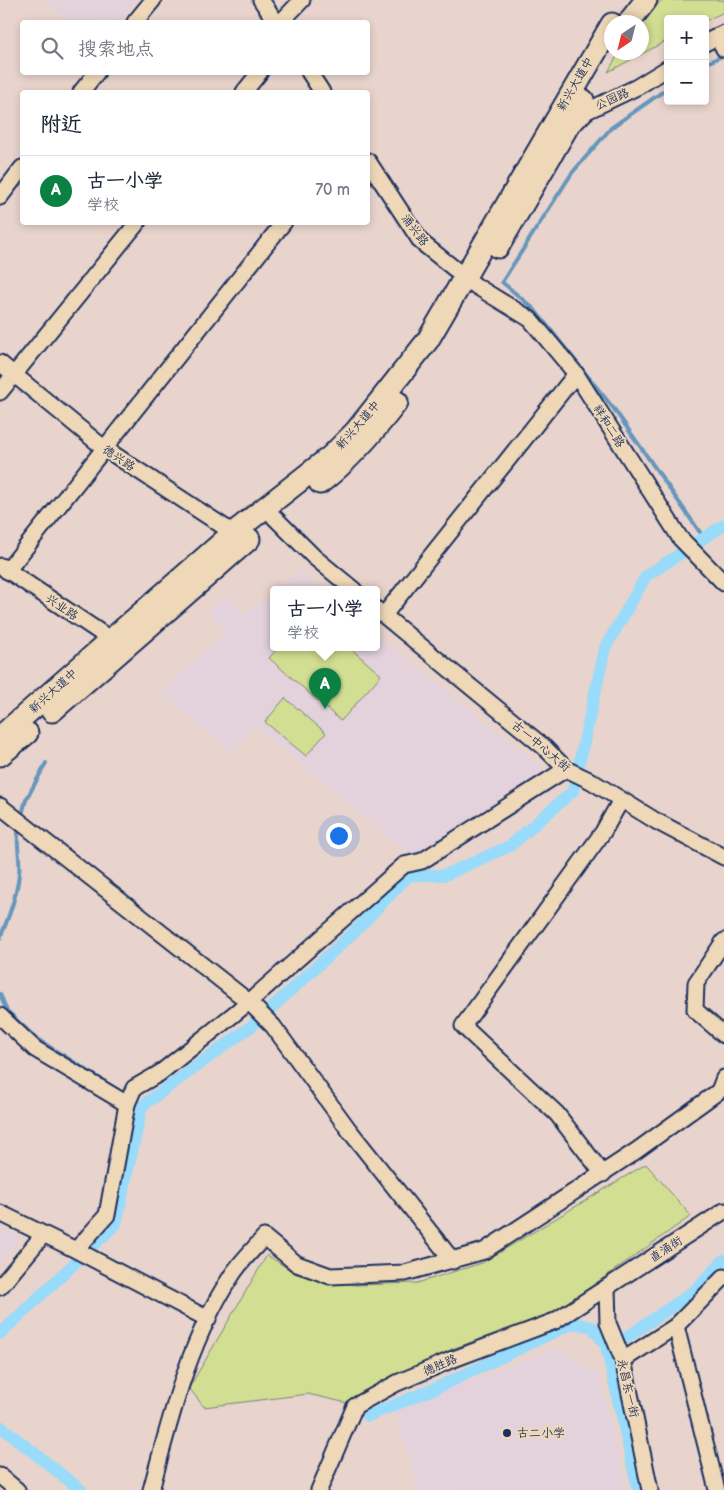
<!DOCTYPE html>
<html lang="zh">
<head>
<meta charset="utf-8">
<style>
	:root { --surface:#fff; --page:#f6f6f7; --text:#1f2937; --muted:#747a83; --line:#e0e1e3; --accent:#0b8043 }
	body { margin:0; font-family:"Balsamiq Sans","LXGW WenKai TC",sans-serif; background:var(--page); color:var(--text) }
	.controls { position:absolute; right:15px; top:15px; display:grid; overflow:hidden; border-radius:5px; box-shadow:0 2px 8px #0003 }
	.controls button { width:45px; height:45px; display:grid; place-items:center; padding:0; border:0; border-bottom:1px solid var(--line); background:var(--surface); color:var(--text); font:25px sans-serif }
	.compass { position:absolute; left:604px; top:15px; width:45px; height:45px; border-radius:50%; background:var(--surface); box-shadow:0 2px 8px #0003; rotate:215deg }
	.you { position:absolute; left:338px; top:835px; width:18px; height:18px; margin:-12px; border:4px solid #fff; border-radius:50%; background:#1a73e8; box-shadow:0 0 0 8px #1a73e833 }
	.badge { display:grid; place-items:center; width:32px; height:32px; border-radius:50%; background:var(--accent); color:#fff; font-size:16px; font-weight:700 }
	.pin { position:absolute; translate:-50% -41px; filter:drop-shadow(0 1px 2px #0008) }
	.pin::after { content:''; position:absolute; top:26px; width:18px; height:15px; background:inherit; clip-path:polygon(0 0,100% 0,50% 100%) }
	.popup { position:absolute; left:270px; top:586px; width:110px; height:65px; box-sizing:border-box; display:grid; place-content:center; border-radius:5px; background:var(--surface); filter:drop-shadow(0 1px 4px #0005); font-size:16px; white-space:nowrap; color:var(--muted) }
	.popup b { font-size:19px; color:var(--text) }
	.popup::after { content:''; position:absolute; left:50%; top:100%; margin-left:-10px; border:10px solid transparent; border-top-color:var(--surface) }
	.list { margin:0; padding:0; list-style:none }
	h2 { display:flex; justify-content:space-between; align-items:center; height:65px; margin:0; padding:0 20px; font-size:21px }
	h2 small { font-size:16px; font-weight:400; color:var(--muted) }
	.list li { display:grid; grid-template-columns:32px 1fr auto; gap:15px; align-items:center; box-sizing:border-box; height:70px; padding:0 20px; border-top:1px solid var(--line) }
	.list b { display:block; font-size:19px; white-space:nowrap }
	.list p { margin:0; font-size:16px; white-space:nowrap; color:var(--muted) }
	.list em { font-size:16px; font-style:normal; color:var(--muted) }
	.icon { flex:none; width:28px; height:28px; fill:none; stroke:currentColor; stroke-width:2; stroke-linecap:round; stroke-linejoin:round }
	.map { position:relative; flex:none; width:724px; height:1490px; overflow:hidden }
	.search { position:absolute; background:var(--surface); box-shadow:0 2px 8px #0003; left:20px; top:20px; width:350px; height:55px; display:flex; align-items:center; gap:12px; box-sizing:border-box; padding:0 18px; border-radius:5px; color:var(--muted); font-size:19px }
	.panel { position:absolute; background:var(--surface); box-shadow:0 2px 8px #0003; left:20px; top:90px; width:350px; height:135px; border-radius:5px }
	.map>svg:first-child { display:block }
	.built { fill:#e3d2dc }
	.green { fill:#d2de91; stroke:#768678 }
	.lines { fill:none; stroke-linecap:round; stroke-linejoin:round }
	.stream { stroke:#6696bc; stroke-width:4 }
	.canal { stroke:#98dbfa; stroke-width:12 }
	.street-casing { stroke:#1b2f5e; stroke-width:19 }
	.secondary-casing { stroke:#1b2f5e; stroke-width:25 }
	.street { stroke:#efd8b8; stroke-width:15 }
	.secondary { stroke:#efd8b8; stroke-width:21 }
	.poi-dot { fill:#1b2f5e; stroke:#efd8b8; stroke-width:2 }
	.labels { text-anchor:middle; stroke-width:4; stroke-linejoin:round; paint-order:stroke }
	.street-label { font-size:12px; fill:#1b2f5e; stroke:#efd8b8 }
	.poi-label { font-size:12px; fill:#1b2f5e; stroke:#efd8b8; text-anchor:start }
</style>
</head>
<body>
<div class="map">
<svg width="724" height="1490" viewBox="0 0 724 1490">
	<rect width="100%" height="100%" fill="#e8d4cd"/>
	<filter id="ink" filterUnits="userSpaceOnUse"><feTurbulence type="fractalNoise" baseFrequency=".02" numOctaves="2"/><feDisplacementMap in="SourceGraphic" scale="10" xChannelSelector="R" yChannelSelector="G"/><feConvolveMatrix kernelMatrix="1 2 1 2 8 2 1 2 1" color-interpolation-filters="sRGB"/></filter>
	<g filter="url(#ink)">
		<g class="built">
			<path d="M43,0H137L119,22H70Z"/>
			<path d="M299,571L322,590H276Z"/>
			<path d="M274,592V648H376V634L544,769L540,784L411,856L255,726L231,752L160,692L226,632L208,610L228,595L245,616Z"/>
			<path d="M0,1228L19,1238L0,1264Z"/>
			<path d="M558,1347L600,1376L627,1490H419L394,1409Z"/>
		</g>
		<g class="green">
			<path d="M661,0H724V12L705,21V19H668V40L608,72L619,53L642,52V24Z"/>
			<path d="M278,648H350L381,675L341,721L269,658Z"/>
			<path d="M285,698L326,733L306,756L265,722Z"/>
			<path d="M646,1164L691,1216L555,1312L452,1349L347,1403L308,1394L204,1407L189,1388L267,1255L296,1274L355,1285L417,1283L482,1263Z"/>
		</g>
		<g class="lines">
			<g class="stream">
				<path d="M705,64L724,55"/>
				<path d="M668,88L611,128L572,173L502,282L534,309L614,409L704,538"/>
				<path d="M21,818L26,800L46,763"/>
				<path d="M0,938C9,917 17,896 19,874C21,857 15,843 19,827"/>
				<path d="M0,994L7,1011L37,1039L118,1090"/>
				<path d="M132,1099L142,1106"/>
			</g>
			<g class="canal">
				<path d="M0,1334L116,1224L142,1106L253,1025L353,933L409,875H445L510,846L573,791L605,648L646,576L724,525"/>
				<path d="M608,1344L627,1337L693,1292L724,1260"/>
				<path d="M368,1416L445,1384L573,1323L592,1327L606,1345L638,1490"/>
				<path d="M0,1426L81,1490"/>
			</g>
			<defs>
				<g id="street">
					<path d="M261,0L276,22"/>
					<path d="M135,22L153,0"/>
					<path d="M281,22L302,0"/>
					<path d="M717,36L724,49"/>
					<path d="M705,43L724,33"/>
					<path d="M309,72L322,92"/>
					<path d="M81,92L97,72"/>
					<path d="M244,92L260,72"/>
					<path d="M576,122L587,111L637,87L668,68"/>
					<path d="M368,161L421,242L476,286L530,319L576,374L680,538L724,583"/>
					<path d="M0,197L22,168"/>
					<path d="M0,363L104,448L241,538"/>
					<path d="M0,392L138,222"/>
					<path d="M274,517L314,557L354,590"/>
					<path d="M1,566L119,645"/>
					<path d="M7,571L284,222"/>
					<path d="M376,609L544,747L566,769L591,781L656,821L724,857"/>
					<path d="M384,615L576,374"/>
					<path d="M0,806L249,1002L273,1026L349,1130L453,1261"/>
					<path d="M724,941L696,983L695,1010L724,1035"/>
					<path d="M0,1016L35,1049L127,1104L107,1215L76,1250"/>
					<path d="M127,1104L134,1088L160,1073L249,1002L404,865L422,861L566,769"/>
					<path d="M603,1174L557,1114L463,1026L603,832L621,800"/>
					<path d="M0,1213L76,1250L208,1319"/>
					<path d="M0,1287L43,1235"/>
					<path d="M607,1288L608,1323L623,1360L650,1490"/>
					<path d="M676,1326L717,1490"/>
					<path d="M623,1360L676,1326L724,1277"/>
					<path d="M0,1476L17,1490"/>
					<path d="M151,1490C171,1416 189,1340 232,1275C241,1261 254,1249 264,1237L297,1264L330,1276L405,1273L484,1251L636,1151L719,1091L724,1078"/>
					<path d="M319,1490L355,1406L397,1383L451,1360L555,1321L724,1211"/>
				</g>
				<g id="secondary">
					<path d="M629,22L646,0"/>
					<path d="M498,247L583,100"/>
					<path d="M320,483C350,460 374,432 397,402"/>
					<path d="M52,711L249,539"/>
					<path d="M0,737L233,533L331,456L356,431L428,340L612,24"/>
					<path d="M0,755L27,733"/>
				</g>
			</defs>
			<use href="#street" class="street-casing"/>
			<use href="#secondary" class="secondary-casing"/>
			<use href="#street" class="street"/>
			<use href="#secondary" class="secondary"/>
		</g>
	</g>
	<circle class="poi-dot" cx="507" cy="1433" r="5"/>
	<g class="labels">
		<g class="street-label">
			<text transform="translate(575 84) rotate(-60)" y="4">新兴大道中</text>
			<text transform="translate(612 99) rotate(-24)" y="4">公园路</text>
			<text transform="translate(415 230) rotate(53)" y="4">涌兴路</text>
			<text transform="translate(358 425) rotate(-49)" y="4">新兴大道中</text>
			<text transform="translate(609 426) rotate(58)" y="4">祥和二路</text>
			<text transform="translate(119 458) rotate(34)" y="4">德兴路</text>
			<text transform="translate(62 607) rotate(34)" y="4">兴业路</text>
			<text transform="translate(53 691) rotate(-42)" y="4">新兴大道中</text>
			<text transform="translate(541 746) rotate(40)" y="4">古一中心大街</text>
			<text transform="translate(666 1249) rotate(-33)" y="4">直涌街</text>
			<text transform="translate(440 1365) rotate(-23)" y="4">德胜路</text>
			<text transform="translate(628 1388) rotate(77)" y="4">永昌东一街</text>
		</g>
		<g class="poi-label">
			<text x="517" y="1437">古二小学</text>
		</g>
	</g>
</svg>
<div class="controls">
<button>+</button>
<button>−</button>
</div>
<svg class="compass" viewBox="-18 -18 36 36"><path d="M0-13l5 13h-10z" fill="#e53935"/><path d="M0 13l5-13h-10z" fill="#747a83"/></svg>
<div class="you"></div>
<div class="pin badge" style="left:325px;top:709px">A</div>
<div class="popup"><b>古一小学</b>学校</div>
<div class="search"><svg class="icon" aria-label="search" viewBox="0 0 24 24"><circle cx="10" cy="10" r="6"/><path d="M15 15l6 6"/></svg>搜索地点</div>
<section class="panel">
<h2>附近<small></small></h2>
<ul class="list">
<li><span class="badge">A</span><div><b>古一小学</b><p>学校</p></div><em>70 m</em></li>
</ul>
</section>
</div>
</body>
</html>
